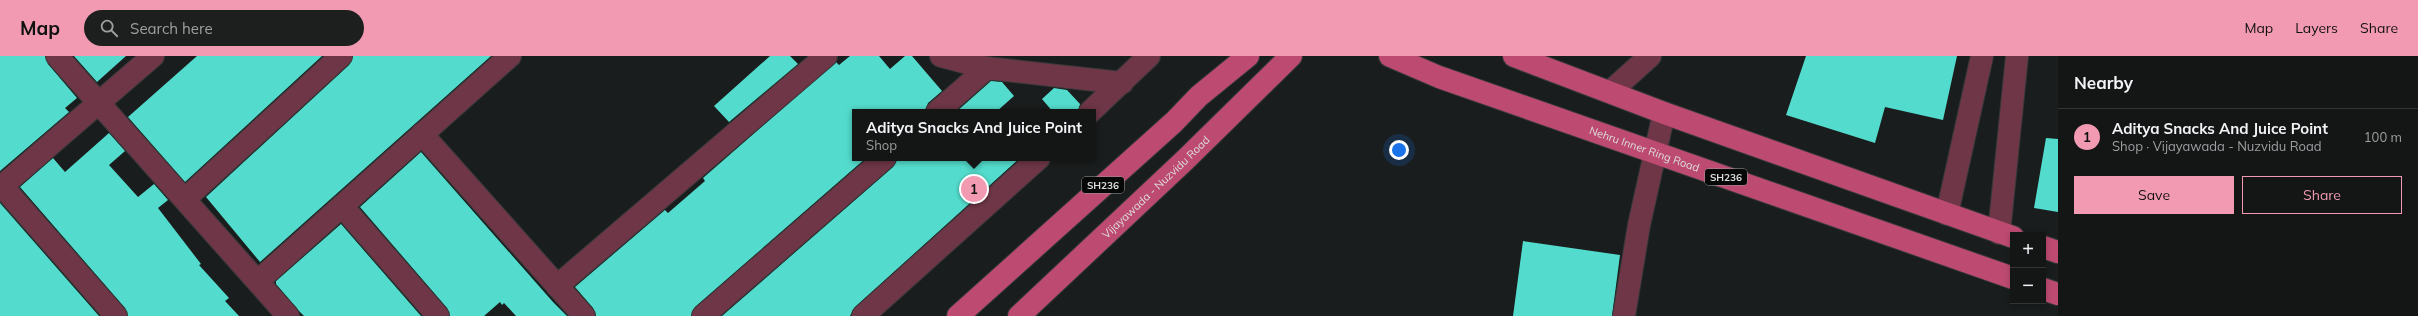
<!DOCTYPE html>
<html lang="en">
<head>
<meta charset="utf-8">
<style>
	:root { --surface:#141616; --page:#1d1f1f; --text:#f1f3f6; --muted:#9d9fa1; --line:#333535; --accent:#f19ab2 }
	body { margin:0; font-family:Mulish,sans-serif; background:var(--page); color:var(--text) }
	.controls { position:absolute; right:12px; bottom:12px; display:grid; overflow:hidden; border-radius:0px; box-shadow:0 2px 6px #0003 }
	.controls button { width:36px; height:36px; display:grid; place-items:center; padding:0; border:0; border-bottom:1px solid var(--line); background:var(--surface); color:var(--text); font:20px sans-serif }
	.you { position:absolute; left:1399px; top:94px; width:14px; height:14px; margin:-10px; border:3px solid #fff; border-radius:50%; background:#1a73e8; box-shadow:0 0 0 6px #1a73e833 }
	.badge { display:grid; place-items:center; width:26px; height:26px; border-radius:50%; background:var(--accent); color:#111; font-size:13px; font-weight:700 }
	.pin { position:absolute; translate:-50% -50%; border:2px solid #fff; box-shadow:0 1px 4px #0006 }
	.popup { position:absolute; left:852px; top:53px; width:244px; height:52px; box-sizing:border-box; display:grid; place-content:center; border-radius:0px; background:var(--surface); filter:drop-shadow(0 1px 3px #0005); font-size:13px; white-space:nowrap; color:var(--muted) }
	.popup b { font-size:15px; color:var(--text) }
	.popup::after { content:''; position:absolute; left:50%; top:100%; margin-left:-8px; border:8px solid transparent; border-top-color:var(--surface) }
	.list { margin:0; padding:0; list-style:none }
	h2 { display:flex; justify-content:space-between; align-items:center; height:52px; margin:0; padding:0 16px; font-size:17px }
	h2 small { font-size:13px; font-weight:400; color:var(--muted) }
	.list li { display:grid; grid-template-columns:26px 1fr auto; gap:12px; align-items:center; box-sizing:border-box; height:56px; padding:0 16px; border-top:1px solid var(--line) }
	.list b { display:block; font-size:15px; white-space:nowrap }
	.list p { margin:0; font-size:13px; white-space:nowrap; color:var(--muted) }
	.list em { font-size:13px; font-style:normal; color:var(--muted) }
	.actions { display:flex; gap:8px; padding:12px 16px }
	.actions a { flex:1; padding:9px 0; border:1px solid var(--accent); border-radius:0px; text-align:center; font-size:14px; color:var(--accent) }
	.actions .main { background:var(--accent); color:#111 }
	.icon { flex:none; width:22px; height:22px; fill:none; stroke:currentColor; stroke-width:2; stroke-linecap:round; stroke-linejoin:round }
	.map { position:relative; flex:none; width:2058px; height:260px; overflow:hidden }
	header { display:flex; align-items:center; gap:24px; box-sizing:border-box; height:56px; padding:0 20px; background:var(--accent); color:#111 }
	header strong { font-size:19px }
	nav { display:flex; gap:22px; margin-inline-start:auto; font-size:14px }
	.search { width:280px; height:36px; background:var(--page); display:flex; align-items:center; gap:10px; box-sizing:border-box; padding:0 14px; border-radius:22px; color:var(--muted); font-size:15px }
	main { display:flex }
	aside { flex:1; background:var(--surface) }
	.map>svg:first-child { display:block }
	.building { fill:#53dccd }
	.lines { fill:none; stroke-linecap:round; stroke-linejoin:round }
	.street-casing { stroke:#353838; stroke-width:24 }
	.primary-casing { stroke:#353838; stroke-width:24 }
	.street { stroke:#6e3647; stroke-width:22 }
	.primary { stroke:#bd4a71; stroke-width:22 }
	.labels { text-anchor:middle; stroke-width:4; stroke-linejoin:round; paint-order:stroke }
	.shield { fill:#060707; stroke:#9c9e9e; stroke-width:1 }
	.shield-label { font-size:10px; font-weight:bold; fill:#dddfdf }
	.street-label { font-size:11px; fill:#dddfdf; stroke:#060707 }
</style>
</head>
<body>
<header>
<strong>Map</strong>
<div class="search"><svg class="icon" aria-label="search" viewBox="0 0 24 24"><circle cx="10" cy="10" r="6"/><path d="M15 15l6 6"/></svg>Search here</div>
<nav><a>Map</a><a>Layers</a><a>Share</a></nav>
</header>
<main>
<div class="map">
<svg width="2058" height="260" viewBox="0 0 2058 260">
	<rect width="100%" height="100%" fill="#1a1d1d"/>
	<g class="building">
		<path d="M0,0H45L48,8L77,42L65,52L69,56L0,115Z"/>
		<path d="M74,0H126L97,26Z"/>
		<path d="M197,0H322L185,126L128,61Z"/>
		<path d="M353,0H491L260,206L206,141L349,9Z"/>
		<path d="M770,0H790L798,8L729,66L714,50Z"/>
		<path d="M850,0H879L890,13L905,0H912L942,35L928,47L925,56H855V102H866L695,251L691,260H596L593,252L575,231L665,154L668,157L705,125L703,122L836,6L839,9Z"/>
		<path d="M1806,0H1957L1943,64L1885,51L1875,87L1786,59Z"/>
		<path d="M991,25L1002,26L1014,40L996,56H956Z"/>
		<path d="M1054,32L1067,34L1080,48L1078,56H1053L1042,43Z"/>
		<path d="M109,77L125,95L109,109L138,141L154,128L168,144L158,152L201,208L199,209L229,242L225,245L239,260H128L125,252L20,131L53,102L65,116Z"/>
		<path d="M2046,82L2058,83V156L2034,152Z"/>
		<path d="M421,96L553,246L567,260H516L504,247L502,249L500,246L484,260H450L447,252L360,151Z"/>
		<path d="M897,102H1020L855,251L850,260H722L893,111Z"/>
		<path d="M0,147L99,260H0Z"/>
		<path d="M341,168L421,260H304L299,255L276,228V225Z"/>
		<path d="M1523,185L1620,199L1612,260H1513Z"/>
	</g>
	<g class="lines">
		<defs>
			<g id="street">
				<path d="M57,0L288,260"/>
				<path d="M941,0L987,12L1122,27"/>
				<path d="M1610,36L1650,0"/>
				<path d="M937,56L987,12"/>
				<path d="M1090,56L1149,0"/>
				<path d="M422,78L584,260"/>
				<path d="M2,130L116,260"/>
				<path d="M0,132L153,0"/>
				<path d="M185,143L341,0"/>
				<path d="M342,150L438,260"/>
				<path d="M1947,158L1982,0"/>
				<path d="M1999,177L2017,0"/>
				<path d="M258,225L510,0"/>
				<path d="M557,230L826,0"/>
				<path d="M703,260L885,102"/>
				<path d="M863,260L1039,102"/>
				<path d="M1624,260L1639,169L1664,57"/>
			</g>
			<g id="primary">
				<path id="s1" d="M1390,0L1439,21L2013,222"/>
				<path d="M1514,0L1664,57L2013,181"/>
				<path d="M2043,191L2058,196"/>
				<path d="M2043,233L2058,238"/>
				<path d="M958,260L1174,66L1199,40L1248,0"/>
				<path id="s2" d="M1019,260L1185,104L1291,0"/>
			</g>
		</defs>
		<use href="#street" class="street-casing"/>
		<use href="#primary" class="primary-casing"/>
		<use href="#street" class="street"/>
		<use href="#primary" class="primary"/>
	</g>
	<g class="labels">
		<g class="shield">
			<rect x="1705" y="113" width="42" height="16" rx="3"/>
			<rect x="1082" y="121" width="42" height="16" rx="3"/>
		</g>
		<g class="shield-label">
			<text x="1726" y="125">SH236</text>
			<text x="1103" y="133">SH236</text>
		</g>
		<g class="street-label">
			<text dy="4" stroke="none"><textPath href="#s1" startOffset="271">Nehru Inner Ring Road</textPath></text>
			<text dy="4" stroke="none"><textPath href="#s2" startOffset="188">Vijayawada - Nuzvidu Road</textPath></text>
		</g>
	</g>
</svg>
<div class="controls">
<button>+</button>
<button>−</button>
</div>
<div class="you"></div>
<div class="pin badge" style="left:974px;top:133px">1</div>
<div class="popup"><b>Aditya Snacks And Juice Point</b>Shop</div>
</div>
<aside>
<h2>Nearby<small></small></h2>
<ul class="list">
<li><span class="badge">1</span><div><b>Aditya Snacks And Juice Point</b><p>Shop · Vijayawada - Nuzvidu Road</p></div><em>100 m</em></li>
</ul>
<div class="actions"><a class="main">Save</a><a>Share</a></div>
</aside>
</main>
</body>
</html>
